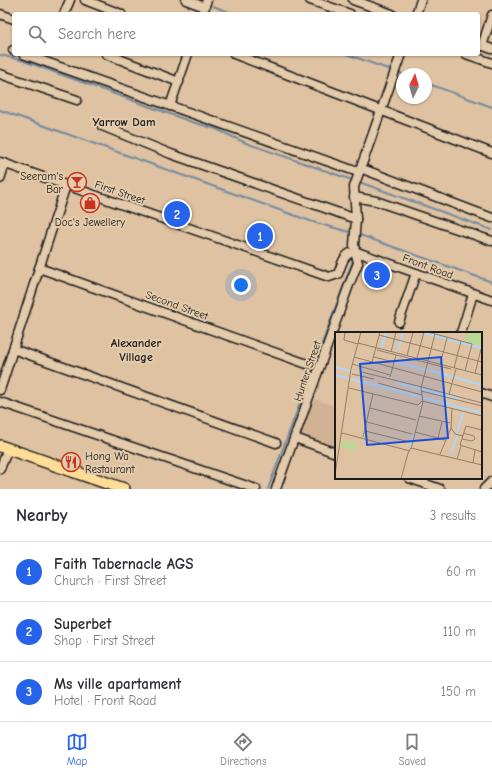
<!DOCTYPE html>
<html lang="en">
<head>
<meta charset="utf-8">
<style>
	:root { --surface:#fff; --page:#f2f2f3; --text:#2b2b33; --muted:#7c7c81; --line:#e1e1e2; --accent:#2563eb }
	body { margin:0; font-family:"Comic Neue",sans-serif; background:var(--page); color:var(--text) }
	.compass { position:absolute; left:396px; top:68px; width:36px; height:36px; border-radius:50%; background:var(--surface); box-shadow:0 1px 3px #0004; rotate:5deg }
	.you { position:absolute; left:241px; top:285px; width:14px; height:14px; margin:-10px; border:3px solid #fff; border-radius:50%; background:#1a73e8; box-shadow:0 0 0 6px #1a73e833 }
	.badge { display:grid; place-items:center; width:26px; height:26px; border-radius:50%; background:var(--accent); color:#fff; font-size:13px; font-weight:700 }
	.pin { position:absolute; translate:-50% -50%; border:2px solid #fff; box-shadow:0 1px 4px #0006 }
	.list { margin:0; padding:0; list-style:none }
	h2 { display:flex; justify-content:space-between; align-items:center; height:52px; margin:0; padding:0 16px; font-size:17px }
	h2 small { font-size:13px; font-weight:400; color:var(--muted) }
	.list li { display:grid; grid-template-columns:26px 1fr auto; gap:12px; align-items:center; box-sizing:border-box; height:60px; padding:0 16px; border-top:1px solid var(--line) }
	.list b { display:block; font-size:15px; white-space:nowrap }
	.list p { margin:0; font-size:13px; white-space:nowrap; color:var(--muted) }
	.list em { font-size:13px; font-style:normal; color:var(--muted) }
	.icon { flex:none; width:22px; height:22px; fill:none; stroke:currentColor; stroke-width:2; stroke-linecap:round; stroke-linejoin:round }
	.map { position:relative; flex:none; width:492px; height:489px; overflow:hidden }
	.search { position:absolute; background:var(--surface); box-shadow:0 1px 3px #0004; left:12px; right:12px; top:12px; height:44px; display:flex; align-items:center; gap:10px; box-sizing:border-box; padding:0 14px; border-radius:4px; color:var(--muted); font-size:15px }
	.sheet { height:232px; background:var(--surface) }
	nav { display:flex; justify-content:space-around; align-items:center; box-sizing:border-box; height:56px; border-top:1px solid var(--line); background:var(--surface); font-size:11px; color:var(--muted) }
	nav a { display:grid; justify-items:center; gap:2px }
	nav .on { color:var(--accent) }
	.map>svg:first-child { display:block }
	.built { fill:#d1b393 }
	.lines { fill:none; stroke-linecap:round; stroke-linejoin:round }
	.stream { stroke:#748ba1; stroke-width:2 }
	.minor-casing { stroke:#1c1c1c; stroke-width:11 }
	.major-casing { stroke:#1c1c1c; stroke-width:14 }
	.minor { stroke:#e3cbab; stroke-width:8 }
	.major { stroke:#ffdd96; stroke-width:11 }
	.labels { text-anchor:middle; stroke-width:4; stroke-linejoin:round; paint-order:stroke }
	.poi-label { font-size:11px; fill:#1c1c1c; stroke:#e3cbab; text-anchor:end }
	.street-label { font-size:11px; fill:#1c1c1c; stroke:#e3cbab }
	.neighbourhood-label { font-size:12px; font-weight:bold; fill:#1c1c1c; stroke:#e3cbab }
	.inset-river { fill:none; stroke:#afd5f9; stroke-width:2 }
	.inset-road { fill:none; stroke:#91806c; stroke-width:1 }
	.view { fill:#1d4ed8; fill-opacity:0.15; stroke:#1d4ed8; stroke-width:2 }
	.inset-edge { fill:none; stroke:#1c1c1c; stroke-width:2 }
</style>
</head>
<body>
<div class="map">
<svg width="492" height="489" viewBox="0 0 492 489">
	<rect width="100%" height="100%" fill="#dfc2a1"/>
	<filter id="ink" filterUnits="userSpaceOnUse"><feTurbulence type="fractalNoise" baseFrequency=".025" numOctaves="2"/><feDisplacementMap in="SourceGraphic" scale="8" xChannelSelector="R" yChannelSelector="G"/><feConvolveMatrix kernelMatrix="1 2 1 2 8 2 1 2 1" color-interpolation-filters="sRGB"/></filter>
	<g filter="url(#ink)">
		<path class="built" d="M314,399L336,407V448L300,434Z"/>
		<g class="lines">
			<g class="stream">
				<path d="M213,6L234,14"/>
				<path d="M346,54L391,70"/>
				<path d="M0,55L21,60L192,122L216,129L246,143L355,181"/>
				<path d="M400,73L402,74"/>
				<path d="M426,83L492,107"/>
				<path d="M0,110L313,222L353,233"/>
				<path d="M359,182L492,230"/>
				<path d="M357,234L492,282"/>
				<path d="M268,489L353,260"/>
			</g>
			<defs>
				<g id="minor">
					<path d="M85,0L121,14"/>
					<path d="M186,0L205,7"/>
					<path d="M310,0L350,14"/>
					<path d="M353,0L392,14"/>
					<path d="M0,14L14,19"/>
					<path d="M64,14L70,0"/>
					<path d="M202,14L207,0"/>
					<path d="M416,14L421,0"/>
					<path d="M478,44L492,49"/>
					<path d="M482,46L492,15"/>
					<path d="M13,50L14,51"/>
					<path d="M23,54L358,172"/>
					<path d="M106,54L179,82"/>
					<path d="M234,54L492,153"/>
					<path d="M466,54L492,63"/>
					<path d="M0,74L77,100"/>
					<path d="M170,106L188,54"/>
					<path d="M102,126L171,154L356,219"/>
					<path d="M0,162L329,277L338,274C342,264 344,251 357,252L492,300"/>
					<path d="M360,168L492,218"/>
					<path d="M0,179L5,163"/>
					<path d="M354,197L376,201L492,241"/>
					<path d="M39,268L307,364"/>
					<path d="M399,322L416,273"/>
					<path d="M461,333L473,294"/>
					<path d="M13,349L276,443"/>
					<path d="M0,390L66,185"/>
					<path d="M481,393L492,397"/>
					<path d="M0,402L256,489"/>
					<path d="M295,438L336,453"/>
					<path d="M0,469L8,449"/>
					<path d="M409,478L440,489"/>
					<path d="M276,489L349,285L358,263L354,245L356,219L354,187L401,54"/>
					<path d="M484,489L492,481"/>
				</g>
				<path id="major" d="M0,446L124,489"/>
			</defs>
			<use href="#minor" class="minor-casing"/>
			<use href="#major" class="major-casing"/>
			<use href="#minor" class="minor"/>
			<use href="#major" class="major"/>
		</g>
	</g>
	<defs>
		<symbol id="bar-ring" viewBox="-11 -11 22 22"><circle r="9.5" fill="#e3cbab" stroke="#c8321e" stroke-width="1.5"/><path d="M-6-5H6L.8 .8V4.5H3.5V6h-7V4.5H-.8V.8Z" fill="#c8321e"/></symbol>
		<symbol id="shop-ring" viewBox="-11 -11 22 22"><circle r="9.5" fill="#e3cbab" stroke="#c8321e" stroke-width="1.5"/><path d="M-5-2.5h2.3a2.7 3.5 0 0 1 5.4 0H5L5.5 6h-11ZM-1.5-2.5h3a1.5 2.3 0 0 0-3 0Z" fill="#c8321e"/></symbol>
		<symbol id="restaurant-ring" viewBox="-11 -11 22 22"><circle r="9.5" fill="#e3cbab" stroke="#c8321e" stroke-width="1.5"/><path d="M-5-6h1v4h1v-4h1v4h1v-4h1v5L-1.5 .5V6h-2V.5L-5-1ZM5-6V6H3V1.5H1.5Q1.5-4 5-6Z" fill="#c8321e"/></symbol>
	</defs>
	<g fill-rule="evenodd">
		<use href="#bar-ring" x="66" y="171" width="22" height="22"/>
		<use href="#shop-ring" x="79" y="192" width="22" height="22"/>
		<use href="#restaurant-ring" x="60" y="451" width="22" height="22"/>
	</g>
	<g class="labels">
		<g class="poi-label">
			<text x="63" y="180">Seeram's<tspan x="63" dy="13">Bar</tspan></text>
			<text x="90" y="226" text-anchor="middle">Doc's Jewellery</text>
			<text x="85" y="460" text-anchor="start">Hong Wa<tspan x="85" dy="13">Restaurant</tspan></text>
		</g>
		<g class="street-label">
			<text transform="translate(120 192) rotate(19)" y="4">First Street</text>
			<text transform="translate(428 266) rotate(20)" y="4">Front Road</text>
			<text transform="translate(177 305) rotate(20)" y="4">Second Street</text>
			<text transform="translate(307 371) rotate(-71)" y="4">Hunter Street</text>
		</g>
		<g class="neighbourhood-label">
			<text x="124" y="126">Yarrow Dam</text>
			<text x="136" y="347">Alexander<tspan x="136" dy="14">Village</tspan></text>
		</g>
	</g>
	<g transform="translate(335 332)">
		<rect width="147" height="147" fill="#dfc2a1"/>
		<path d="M132,0H147V14L129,9ZM8,109L22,112L20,119L7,116Z" fill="#b9d992"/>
		<path class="inset-river" d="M86,0L147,16M47,15L51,0M63,18L68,0M61,30L90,38M0,35L15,39M93,38L147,53M0,43L13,46M16,47L86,65M63,51L124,67M89,66L147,81M122,101L128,80M75,115L78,103M116,122L122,104"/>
		<path class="inset-road" d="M10,0L9,8L23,12M93,0L137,12L130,39M44,3L147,30M23,11L147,43M42,18L116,37M56,20L61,0M72,24L78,0M19,25L147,60M39,25L59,30M82,26L89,0M37,30L45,0M17,32L55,43M105,33L112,6M119,36L126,9M27,40L87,55M140,41L146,17M17,42L39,47M55,45L61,23M43,51L87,63M87,55L147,71M14,56L83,73L87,69L147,84M86,59L147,74M114,62L121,37M35,76L81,88M84,84L115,91M32,90L77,102M116,96L120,102L128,104M147,98L131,94L125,113L147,120M30,99L75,110M80,100L110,108M7,101L75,119M28,105L38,62M103,106L107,90M127,107L137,109L140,107L139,104L128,101M76,117L88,70L86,56L100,2M105,122L116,96L117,76M122,127L126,114M138,131L140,118M0,143L16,37L26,0M66,147L73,121L76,116L147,133"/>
		<path class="view" d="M106,25L113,106L32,113L25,32Z"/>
		<rect width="147" height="147" class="inset-edge"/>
	</g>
</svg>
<svg class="compass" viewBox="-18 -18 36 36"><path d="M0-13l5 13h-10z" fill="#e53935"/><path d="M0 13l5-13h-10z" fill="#7c7c81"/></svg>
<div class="you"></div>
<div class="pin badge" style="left:260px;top:236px">1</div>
<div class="pin badge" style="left:177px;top:214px">2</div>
<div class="pin badge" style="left:377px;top:275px">3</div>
<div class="search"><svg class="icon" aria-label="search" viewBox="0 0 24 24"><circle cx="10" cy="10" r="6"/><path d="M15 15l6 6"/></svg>Search here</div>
</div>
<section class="sheet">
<h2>Nearby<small>3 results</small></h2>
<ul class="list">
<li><span class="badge">1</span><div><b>Faith Tabernacle AGS</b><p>Church · First Street</p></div><em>60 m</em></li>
<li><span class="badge">2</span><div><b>Superbet</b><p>Shop · First Street</p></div><em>110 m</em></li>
<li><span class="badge">3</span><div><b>Ms ville apartament</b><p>Hotel · Front Road</p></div><em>150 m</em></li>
</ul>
</section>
<nav>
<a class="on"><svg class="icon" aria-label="map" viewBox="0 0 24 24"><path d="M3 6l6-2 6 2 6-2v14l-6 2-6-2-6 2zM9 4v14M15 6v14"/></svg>Map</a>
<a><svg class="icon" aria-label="directions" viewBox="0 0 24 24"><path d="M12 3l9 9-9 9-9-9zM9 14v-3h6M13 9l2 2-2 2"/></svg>Directions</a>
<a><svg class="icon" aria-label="saved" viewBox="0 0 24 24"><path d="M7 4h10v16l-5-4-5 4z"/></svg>Saved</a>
</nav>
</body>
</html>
